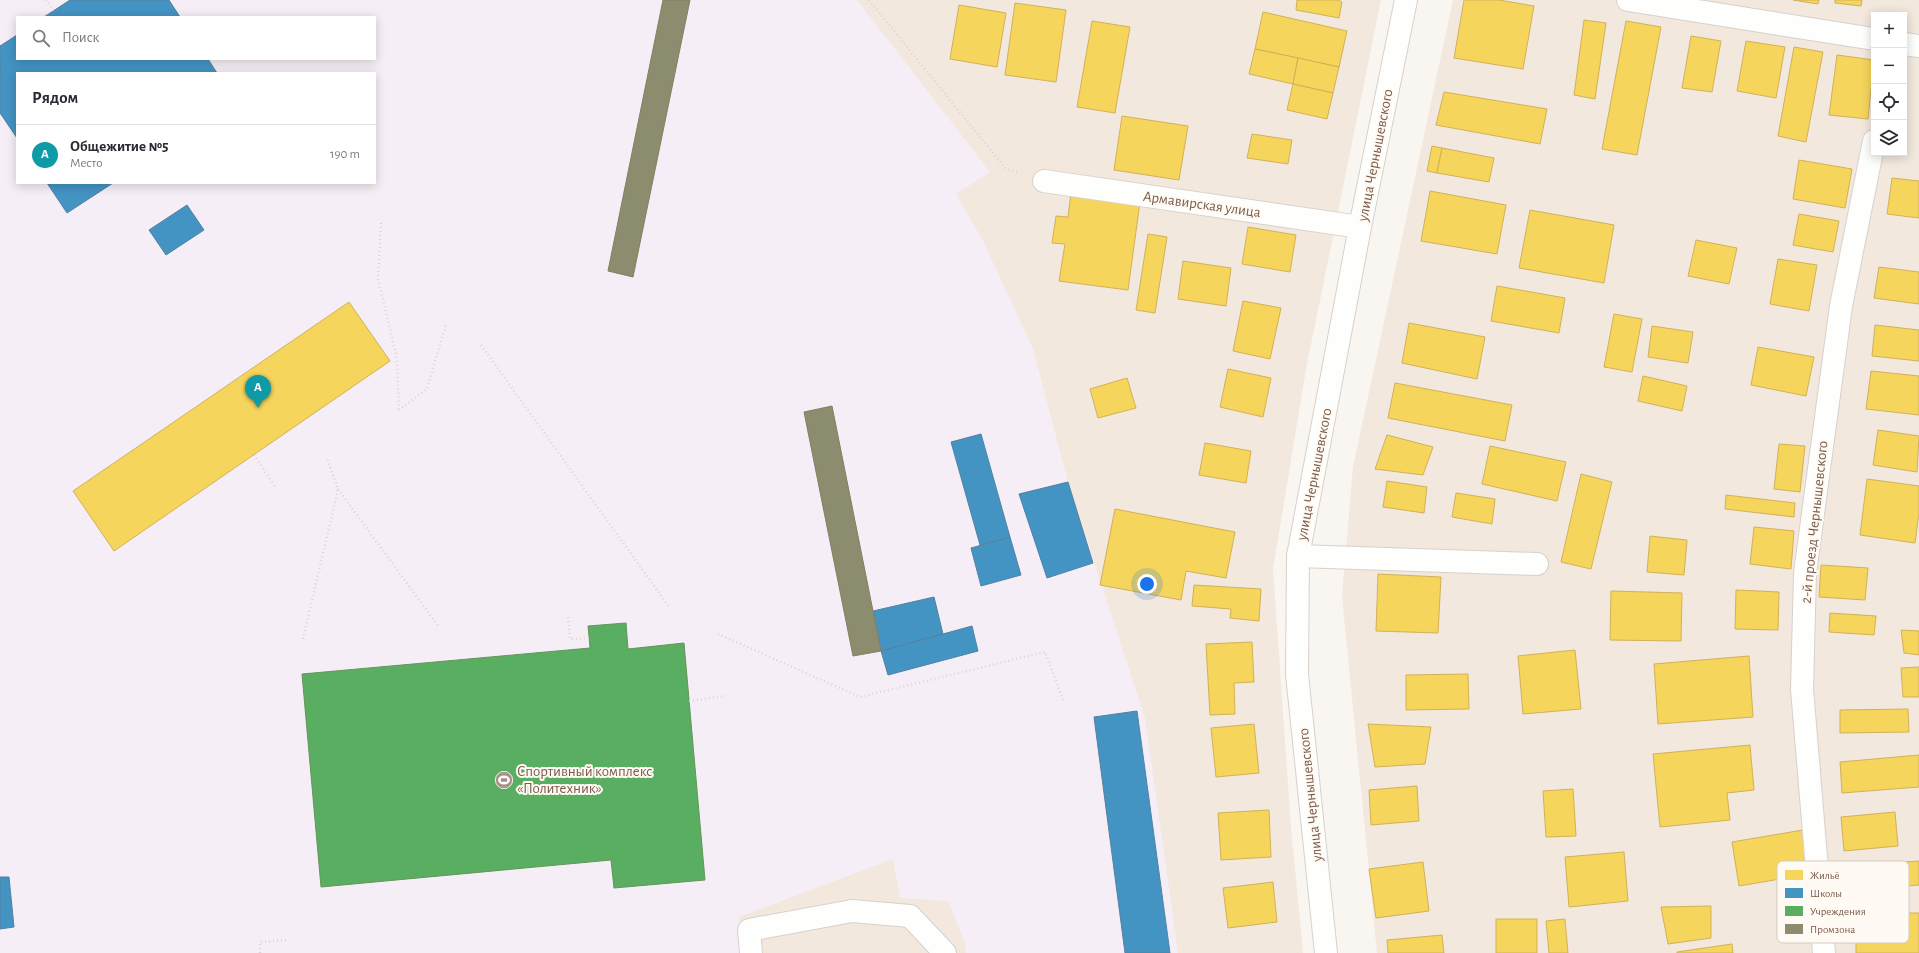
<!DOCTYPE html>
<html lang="ru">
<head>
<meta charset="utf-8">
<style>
	:root { --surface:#fff; --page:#f2f2f3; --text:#2b2b33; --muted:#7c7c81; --line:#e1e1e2; --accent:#111827 }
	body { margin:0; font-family:"Alegreya Sans",sans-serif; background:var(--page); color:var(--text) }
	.controls { position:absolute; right:12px; top:12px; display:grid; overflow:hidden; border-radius:0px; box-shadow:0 2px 10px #0003 }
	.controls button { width:36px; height:36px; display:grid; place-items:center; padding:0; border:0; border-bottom:1px solid var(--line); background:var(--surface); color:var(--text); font:20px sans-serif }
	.you { position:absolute; left:1147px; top:584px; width:14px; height:14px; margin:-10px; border:3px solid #fff; border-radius:50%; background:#1a73e8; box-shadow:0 0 0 6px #1a73e833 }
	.badge { display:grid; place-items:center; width:26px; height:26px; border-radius:50%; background:var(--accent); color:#fff; font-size:13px; font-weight:700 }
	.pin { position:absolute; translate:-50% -33px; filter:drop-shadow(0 1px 2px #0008) }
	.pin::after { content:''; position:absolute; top:21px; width:14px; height:12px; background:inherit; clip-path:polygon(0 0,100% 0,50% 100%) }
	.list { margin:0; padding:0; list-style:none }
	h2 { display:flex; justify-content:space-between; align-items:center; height:52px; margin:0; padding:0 16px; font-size:17px }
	h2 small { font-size:13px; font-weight:400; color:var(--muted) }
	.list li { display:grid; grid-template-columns:26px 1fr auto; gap:12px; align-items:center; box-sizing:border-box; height:60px; padding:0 16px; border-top:1px solid var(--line) }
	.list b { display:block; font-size:15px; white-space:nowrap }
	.list p { margin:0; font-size:13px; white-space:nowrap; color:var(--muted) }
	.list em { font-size:13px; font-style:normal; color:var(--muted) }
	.icon { flex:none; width:22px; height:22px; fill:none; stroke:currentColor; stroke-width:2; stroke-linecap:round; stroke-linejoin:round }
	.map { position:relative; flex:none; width:1919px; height:953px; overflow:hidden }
	.search { position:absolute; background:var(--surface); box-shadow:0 2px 10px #0003; left:16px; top:16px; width:360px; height:44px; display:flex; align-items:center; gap:10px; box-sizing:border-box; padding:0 14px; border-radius:0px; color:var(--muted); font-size:15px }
	.panel { position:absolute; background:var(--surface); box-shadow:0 2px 10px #0003; left:16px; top:72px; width:360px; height:112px; border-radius:0px }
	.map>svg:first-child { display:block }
	.residential { fill:#f2e8de; fill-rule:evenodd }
	.education { fill:#f6eef6; fill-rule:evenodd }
	.homes { fill:#f6d55c; stroke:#d1b158 }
	.schools { fill:#4393c3; stroke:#5482a0 }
	.public { fill:#5aae61; stroke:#64955b }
	.industry { fill:#8c8c6e; stroke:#877e64 }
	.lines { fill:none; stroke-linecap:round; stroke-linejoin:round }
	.minor-casing { stroke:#d7d1cb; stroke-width:24 }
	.path { stroke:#dcd5d0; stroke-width:2.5; stroke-dasharray:1 3; stroke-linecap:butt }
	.minor { stroke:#fefefd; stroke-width:22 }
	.labels { text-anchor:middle; stroke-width:4; stroke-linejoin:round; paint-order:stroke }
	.street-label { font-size:15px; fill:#7a5c4d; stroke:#fffaf3 }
	.poi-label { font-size:15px; fill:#7a5c4d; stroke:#fffaf3; text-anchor:start }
	.key { fill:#fffaf3; stroke:#d7cbc1; stroke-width:1 }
	.key-label { font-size:11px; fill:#7a5c4d }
</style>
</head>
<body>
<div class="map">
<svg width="1919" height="953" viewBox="0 0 1919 953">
	<rect width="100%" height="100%" fill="#f9f5f0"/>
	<g class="residential">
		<path d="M0,0H1381L1306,369L1273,569L1291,827L1303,953H0ZM17,17H375V59H17ZM17,73H375V183H17Z"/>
		<path d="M1453,0H1919V953H1377L1342,596L1353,467ZM1874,15H1904V153H1874Z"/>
	</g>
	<path class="education" d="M0,0H857L990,172L956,194L983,241L1033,349L1068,482L1145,718L1178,953H966L965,942L948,901L900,898L893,859L739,917L741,953H0ZM17,17H375V59H17ZM17,73H375V183H17Z"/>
	<g class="homes">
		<path d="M1297,0H1338L1342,2L1339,18L1296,10Z"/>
		<path d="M1464,0H1499L1534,6L1523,69L1454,58Z"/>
		<path d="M1793,0H1819L1818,4Z"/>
		<path d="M1835,0H1862L1861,6L1835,3Z"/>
		<path d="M1015,3L1066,10L1056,82L1005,75Z"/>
		<path d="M959,5L1006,13L997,67L950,59Z"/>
		<path d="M1263,12L1347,31L1339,67L1255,49Z"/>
		<path d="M1584,20L1606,23L1595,99L1574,95Z"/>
		<path d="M1092,21L1130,27L1115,113L1077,107Z"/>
		<path d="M1626,21L1661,27L1637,155L1602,149Z"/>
		<path d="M1691,36L1721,41L1712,92L1682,88Z"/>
		<path d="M1746,41L1785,47L1776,98L1737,91Z"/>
		<path d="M1794,47L1823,52L1806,142L1778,136Z"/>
		<path d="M1255,49L1298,58L1293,84L1249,74Z"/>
		<path d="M1837,55L1874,60L1868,119L1829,115Z"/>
		<path d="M1298,58L1339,67L1333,93L1293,84Z"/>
		<path d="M1293,84L1333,93L1327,119L1287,110Z"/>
		<path d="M1444,92L1547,109L1540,144L1436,125Z"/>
		<path d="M1122,116L1188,126L1179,180L1114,170Z"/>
		<path d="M1252,134L1292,140L1288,164L1247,158Z"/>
		<path d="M1432,146L1442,148L1437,173L1427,171Z"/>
		<path d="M1442,148L1494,158L1489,182L1437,173Z"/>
		<path d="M1799,160L1852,169L1845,208L1793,199Z"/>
		<path d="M1892,178L1919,181V218L1887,214Z"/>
		<path d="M1430,191L1506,205L1497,254L1421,241Z"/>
		<path d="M1071,193L1140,202L1128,290L1059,281L1065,244L1052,243L1056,216L1068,217Z"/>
		<path d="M1530,210L1614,225L1604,283L1519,268Z"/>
		<path d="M1799,214L1839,221L1833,252L1793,245Z"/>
		<path d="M1248,227L1296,235L1290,272L1242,264Z"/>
		<path d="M1148,234L1167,237L1155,313L1136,310Z"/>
		<path d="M1696,240L1737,248L1729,284L1688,276Z"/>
		<path d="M1778,259L1817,265L1809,311L1770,304Z"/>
		<path d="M1183,261L1231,268L1226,306L1178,299Z"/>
		<path d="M1879,267L1919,272V304L1874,298Z"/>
		<path d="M1497,286L1565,298L1559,333L1491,321Z"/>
		<path d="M1243,301L1281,308L1270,359L1233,351Z"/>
		<path d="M349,302L390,361L114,551L73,491Z"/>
		<path d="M1614,314L1642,319L1632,372L1604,367Z"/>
		<path d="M1409,323L1485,337L1477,379L1402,363Z"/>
		<path d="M1875,325L1919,330V361L1872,356Z"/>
		<path d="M1652,326L1693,332L1688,363L1648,357Z"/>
		<path d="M1758,347L1814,357L1806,396L1751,385Z"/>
		<path d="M1228,369L1271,378L1263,417L1220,407Z"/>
		<path d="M1871,371L1919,376V415L1866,409Z"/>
		<path d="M1643,376L1687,386L1682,411L1638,401Z"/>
		<path d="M1127,378L1136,408L1098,418L1090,389Z"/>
		<path d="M1395,383L1512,405L1505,441L1388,418Z"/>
		<path d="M1878,430L1919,436L1917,472L1873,465Z"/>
		<path d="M1387,435L1433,447L1423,475L1375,469Z"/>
		<path d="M1205,443L1251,451L1246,483L1199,475Z"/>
		<path d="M1779,444L1805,446L1800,492L1774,489Z"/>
		<path d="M1490,446L1566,462L1557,501L1482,484Z"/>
		<path d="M1581,474L1612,482L1591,569L1561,562Z"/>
		<path d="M1867,479L1919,486V513L1915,543L1860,535Z"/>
		<path d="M1387,481L1427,487L1424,513L1383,507Z"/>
		<path d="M1456,493L1495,499L1492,524L1452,517Z"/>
		<path d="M1726,495L1795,503L1794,517L1725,509Z"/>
		<path d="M1115,509L1235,532L1226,578L1186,571L1181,600L1100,585Z"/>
		<path d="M1754,527L1794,531L1791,569L1750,564Z"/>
		<path d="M1650,536L1687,540L1684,575L1647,572Z"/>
		<path d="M1821,565L1868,568L1865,600L1819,597Z"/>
		<path d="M1378,574L1441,577L1438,633L1376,631Z"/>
		<path d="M1194,585L1261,589L1259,621L1230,618L1231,609L1192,606Z"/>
		<path d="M1736,590L1779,592L1778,630L1735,629Z"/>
		<path d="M1611,591L1682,593L1681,641L1610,640Z"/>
		<path d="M1830,613L1876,616L1874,635L1829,632Z"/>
		<path d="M1901,630L1919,631V655L1904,653Z"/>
		<path d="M1252,642L1254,682L1234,683L1235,714L1210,715L1206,644Z"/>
		<path d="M1575,650L1581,709L1523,714L1518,656Z"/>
		<path d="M1749,656L1753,717L1658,724L1654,664Z"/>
		<path d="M1919,667V697H1903L1901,668Z"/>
		<path d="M1468,674L1469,709L1406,710V675Z"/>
		<path d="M1908,709L1909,732L1840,733V710Z"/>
		<path d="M1254,724L1259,773L1216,777L1211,728Z"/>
		<path d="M1368,724L1431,727L1425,764L1375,767Z"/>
		<path d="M1750,745L1754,790L1727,793L1730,820L1660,827L1653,754Z"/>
		<path d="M1919,755V787L1842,793L1840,762Z"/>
		<path d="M1417,786L1419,821L1371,825L1369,790Z"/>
		<path d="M1573,789L1576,836L1546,837L1543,791Z"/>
		<path d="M1269,810L1271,857L1221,860L1218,813Z"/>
		<path d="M1895,812L1898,846L1844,851L1841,817Z"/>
		<path d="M1803,830L1810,874L1739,886L1732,842Z"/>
		<path d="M1624,852L1628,901L1569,907L1565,857Z"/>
		<path d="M1919,861V885L1867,889L1866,865Z"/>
		<path d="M1423,862L1429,911L1376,918L1369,869Z"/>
		<path d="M1273,882L1277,922L1228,928L1223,888Z"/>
		<path d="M1711,906V938L1668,944L1661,907Z"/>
		<rect x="1856" y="913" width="63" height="40"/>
		<rect x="1496" y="919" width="41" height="34"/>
		<path d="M1565,919L1568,953H1549L1546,921Z"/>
		<path d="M1442,935L1444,953H1388L1387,940Z"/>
		<path d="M1732,944L1733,953H1677V952Z"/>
	</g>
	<g class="schools">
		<path d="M70,0H169L180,17H44Z"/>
		<path d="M17,35V59H208L217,73H17V138L0,113V46Z"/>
		<path d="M47,183H113L67,213Z"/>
		<path d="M187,205L204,230L166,255L149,230Z"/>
		<path d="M981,434L1010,537L980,545L951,442Z"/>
		<path d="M1068,482L1093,563L1047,578L1019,494Z"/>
		<path d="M1010,537L1021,575L981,586L971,548Z"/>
		<path d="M934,597L943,634L881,651L873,611Z"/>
		<path d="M972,626L978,651L888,675L881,651Z"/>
		<path d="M1137,711L1170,953H1125L1094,717Z"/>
		<path d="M0,877H9L14,927L0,929Z"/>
	</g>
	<path class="public" d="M626,623L628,649L684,643L705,880L614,888L611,860L321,887L302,674L590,648L588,626Z"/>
	<g class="industry">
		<path d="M663,0H690L633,277L608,271Z"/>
		<path d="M832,406L881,651L853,656L804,412Z"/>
	</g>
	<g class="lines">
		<defs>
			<g id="minor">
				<path d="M1628,0L1874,39"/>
				<path d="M1904,44L1919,46"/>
				<path d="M1044,181L1360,227"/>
				<path d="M1298,556L1537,564"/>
				<path d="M751,953L749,930L852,911L910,916L945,953"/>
				<path d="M1326,953L1297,674L1298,556L1360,227L1406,0"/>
				<path d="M1824,953L1802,689L1805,573L1841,306L1874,141"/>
			</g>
		</defs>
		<use href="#minor" class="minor-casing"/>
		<g class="path">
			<path d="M46,0L54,11"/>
			<path d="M869,0L1006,169L1018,172"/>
			<path d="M381,223L378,279L397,359L399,410"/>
			<path d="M481,345L670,608"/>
			<path d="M399,410L427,389L446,324"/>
			<path d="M254,455L276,488"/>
			<path d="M338,489L439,627"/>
			<path d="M568,617L570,639L589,638"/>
			<path d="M718,634L860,697L1045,652L1064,702"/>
			<path d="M303,639L338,489L327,458"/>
			<path d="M689,701L725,696"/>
			<path d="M260,953V942L289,940"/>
		</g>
		<use href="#minor" class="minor"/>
	</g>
	<defs>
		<symbol id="stadium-disc" viewBox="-11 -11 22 22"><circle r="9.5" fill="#a69286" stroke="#fffaf3"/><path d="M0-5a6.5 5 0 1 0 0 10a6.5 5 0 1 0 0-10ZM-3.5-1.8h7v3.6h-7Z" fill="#fff"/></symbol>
	</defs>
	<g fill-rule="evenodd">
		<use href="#stadium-disc" x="494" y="770" width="20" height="20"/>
	</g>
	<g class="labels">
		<g class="street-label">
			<text transform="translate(1375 155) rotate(-79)" y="5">улица Чернышевского</text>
			<text transform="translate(1202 204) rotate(8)" y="5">Армавирская улица</text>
			<text transform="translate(1314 474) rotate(-79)" y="5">улица Чернышевского</text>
			<text transform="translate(1814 522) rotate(-84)" y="5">2-й проезд Чернышевского</text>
			<text transform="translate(1310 795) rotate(-96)" y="5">улица Чернышевского</text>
		</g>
		<g class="poi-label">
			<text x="517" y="776">Спортивный комплекс<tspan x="517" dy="17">«Политехник»</tspan></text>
		</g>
	</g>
	<rect x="1777" y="861" width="132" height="82" rx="6" class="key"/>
	<rect x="1785" y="870" width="18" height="10" fill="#f6d55c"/>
	<rect x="1785" y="888" width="18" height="10" fill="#4393c3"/>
	<rect x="1785" y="906" width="18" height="10" fill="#5aae61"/>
	<rect x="1785" y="924" width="18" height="10" fill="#8c8c6e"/>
	<g class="key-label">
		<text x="1810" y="879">Жильё</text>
		<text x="1810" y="897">Школы</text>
		<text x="1810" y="915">Учреждения</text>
		<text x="1810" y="933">Промзона</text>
	</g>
</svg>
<div class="controls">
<button>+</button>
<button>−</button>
<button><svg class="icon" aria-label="locate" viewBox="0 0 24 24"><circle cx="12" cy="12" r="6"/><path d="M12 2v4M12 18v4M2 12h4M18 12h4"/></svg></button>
<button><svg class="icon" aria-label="layers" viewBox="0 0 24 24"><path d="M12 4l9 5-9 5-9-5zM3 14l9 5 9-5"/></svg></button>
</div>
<div class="you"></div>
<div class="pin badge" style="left:258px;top:408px;background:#0f9aa8">A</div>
<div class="search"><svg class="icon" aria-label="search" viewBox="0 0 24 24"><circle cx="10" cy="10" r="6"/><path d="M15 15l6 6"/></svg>Поиск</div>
<section class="panel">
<h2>Рядом<small></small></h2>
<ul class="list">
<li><span class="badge" style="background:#0f9aa8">A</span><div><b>Общежитие №5</b><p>Место</p></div><em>190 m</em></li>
</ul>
</section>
</div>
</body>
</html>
